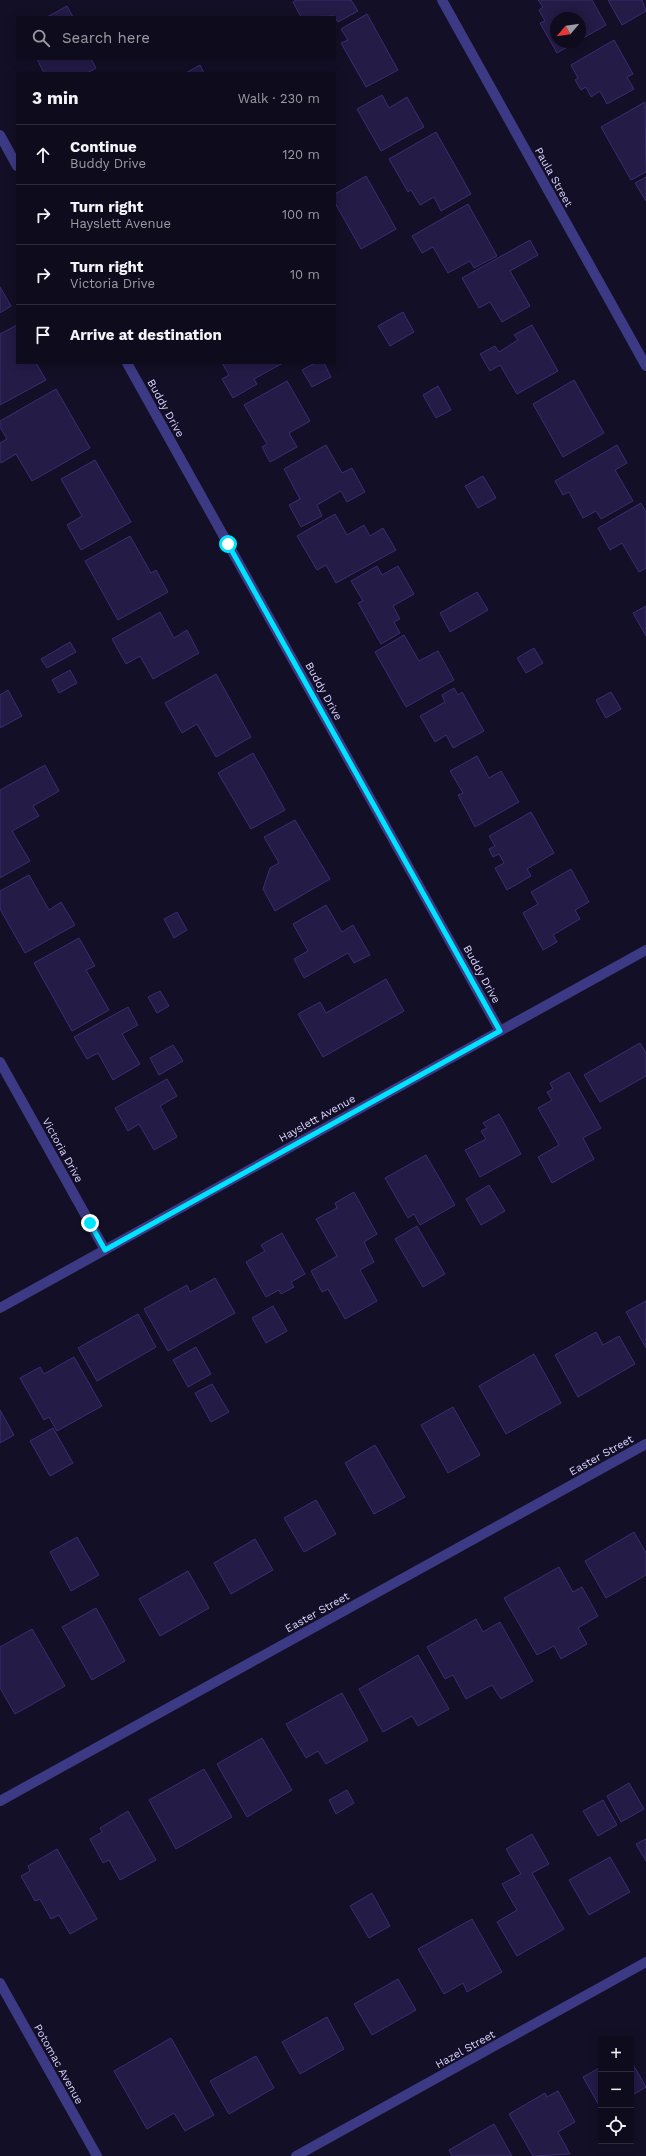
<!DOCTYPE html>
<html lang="en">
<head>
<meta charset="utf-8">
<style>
	:root { --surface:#0e0b1c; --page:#171425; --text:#f1f3f6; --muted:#9b9ba3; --line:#2e2b3b }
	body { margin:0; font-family:"Work Sans",sans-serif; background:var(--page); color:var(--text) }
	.controls { position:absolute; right:12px; bottom:12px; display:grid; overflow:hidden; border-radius:0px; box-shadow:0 2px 10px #0003 }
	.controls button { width:36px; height:36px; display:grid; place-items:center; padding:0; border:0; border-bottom:1px solid var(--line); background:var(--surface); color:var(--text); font:20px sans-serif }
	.compass { position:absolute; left:550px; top:12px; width:36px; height:36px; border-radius:50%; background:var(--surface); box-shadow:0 2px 10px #0003; rotate:241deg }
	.stop { position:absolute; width:12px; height:12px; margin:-9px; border:3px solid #00e5ff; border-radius:50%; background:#fff }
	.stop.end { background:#00e5ff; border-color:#fff; box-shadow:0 1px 4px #0008 }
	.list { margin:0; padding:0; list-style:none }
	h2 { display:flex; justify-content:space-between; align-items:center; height:52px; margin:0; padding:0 16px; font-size:17px }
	h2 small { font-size:13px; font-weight:400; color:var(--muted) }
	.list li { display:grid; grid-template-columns:26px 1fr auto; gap:12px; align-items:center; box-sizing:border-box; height:60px; padding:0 16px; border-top:1px solid var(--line) }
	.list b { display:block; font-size:15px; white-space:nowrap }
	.list p { margin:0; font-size:13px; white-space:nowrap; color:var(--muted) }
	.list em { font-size:13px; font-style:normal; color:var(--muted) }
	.icon { flex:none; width:22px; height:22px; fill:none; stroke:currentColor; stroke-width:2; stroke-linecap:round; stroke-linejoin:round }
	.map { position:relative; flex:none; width:646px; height:2156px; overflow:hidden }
	.search { position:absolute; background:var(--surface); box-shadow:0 2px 10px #0003; left:16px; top:16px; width:320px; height:44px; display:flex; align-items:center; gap:10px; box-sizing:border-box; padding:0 14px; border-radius:0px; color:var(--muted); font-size:15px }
	.panel { position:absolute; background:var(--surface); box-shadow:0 2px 10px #0003; left:16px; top:72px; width:320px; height:292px; border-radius:0px }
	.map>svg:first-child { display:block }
	.building { fill:#241b47; stroke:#3b2d73 }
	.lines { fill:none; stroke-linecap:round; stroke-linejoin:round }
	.street { stroke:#3d3a85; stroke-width:10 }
	.route { stroke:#00e5ff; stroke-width:5 }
	.labels { text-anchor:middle; stroke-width:3; stroke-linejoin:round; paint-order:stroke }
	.street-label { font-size:11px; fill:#d9d4ff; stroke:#130f26 }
</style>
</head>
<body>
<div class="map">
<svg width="646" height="2156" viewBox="0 0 646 2156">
	<rect width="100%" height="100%" fill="#130f26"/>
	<g class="building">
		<path d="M296,0H351L358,11L338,22L334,16L301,17L293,2Z"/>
		<path d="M538,0H592L606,25L580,40V18H556V42H576L557,53L540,23L545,21L539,10L543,7Z"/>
		<path d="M608,0H642L646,11L622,25Z"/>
		<path d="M67,6L73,17H47Z"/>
		<path d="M367,14L398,70L366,87L341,43L348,40L341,29Z"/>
		<path d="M614,40L633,74L627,77L634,89L607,104L600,91L591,97L586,87L581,90L575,80L578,78L571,65Z"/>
		<path d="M37,59H91L96,68L87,73H44Z"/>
		<path d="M200,65L204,73H186Z"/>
		<path d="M382,95L389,108L407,97L424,127L381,151L357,109Z"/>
		<path d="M645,102L646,172L631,180L601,127Z"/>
		<path d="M436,132L471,194L441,211L434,197L420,205L411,190L408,192L389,159Z"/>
		<path d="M366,176L396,229L361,249L335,203V194Z"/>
		<path d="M646,177V201L635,183Z"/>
		<path d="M468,204L497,256L474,268L470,261L448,273L433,247L422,253L412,236Z"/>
		<path d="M530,240L538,255L510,271L530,306L502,322L490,302L479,308L462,278Z"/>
		<path d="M0,287L11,306L0,313Z"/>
		<path d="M403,312L414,332L390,346L378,326Z"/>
		<path d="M17,325V363H36L46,380L0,405V334Z"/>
		<path d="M532,325L558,371L517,394L500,365L490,371L480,354L495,346L499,352L518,340L514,335Z"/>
		<path d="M222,363H283L254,379L257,384L233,398L222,379L229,375Z"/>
		<path d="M315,363H324L331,377L312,387L302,370Z"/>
		<path d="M574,380L604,433L563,457L533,404Z"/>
		<path d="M287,381L310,421L289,433L297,447L270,462L262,447L267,444L244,405Z"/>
		<path d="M438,386L451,410L436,418L423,395Z"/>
		<path d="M56,389L90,448L32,481L16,454L1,463L0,461V443L7,439L0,427V421Z"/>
		<path d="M326,445L342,473L352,468L365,492L347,502L341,491L317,505L322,516L301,527L289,505L300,499L284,469Z"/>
		<path d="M617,445L627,463L615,470L633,501L601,519L596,511L583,518L569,492L563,495L555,481Z"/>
		<path d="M95,460L131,522L81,550L67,525L82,516L61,479Z"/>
		<path d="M483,476L496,498L478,508L465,486Z"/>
		<path d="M641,503L646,512V568L639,572L622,543L610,550L598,528Z"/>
		<path d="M335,514L347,535L364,525L370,536L383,528L396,550L336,583L326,565L317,570L297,536Z"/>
		<path d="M130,536L151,573L156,570L168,592L118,620L85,561Z"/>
		<path d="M377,566L382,575L398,566L414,594L393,606L400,619L394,622L400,633L381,644L358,603L363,601L351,581Z"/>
		<path d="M477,592L488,610L450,632L440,613Z"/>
		<path d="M646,606V636L633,613Z"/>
		<path d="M160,612L174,638L187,630L199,653L153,679L140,656L126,664L112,639Z"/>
		<path d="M404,635L419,661L438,651L454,680L406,707L375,652Z"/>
		<path d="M70,642L76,652L47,668L41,659Z"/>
		<path d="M534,648L543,663L526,673L517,658Z"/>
		<path d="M70,670L77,683L59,693L52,680Z"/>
		<path d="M216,674L251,737L216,757L197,724L182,733L165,703Z"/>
		<path d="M454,688L458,695L462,692L484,731L453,748L446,735L435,742L420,716L445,702L442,695Z"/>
		<path d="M8,690L22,716L0,728V695Z"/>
		<path d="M611,692L621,709L606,718L596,700Z"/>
		<path d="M253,753L285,810L251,829L218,773Z"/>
		<path d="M477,756L489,778L501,771L519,802L475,827L458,795L463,793L450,771Z"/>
		<path d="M45,765L59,791L33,806L39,816L12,831L30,861L0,878V790Z"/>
		<path d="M531,812L554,853L527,869L531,876L507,890L495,868L504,863L499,854L493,857L489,849L495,846L489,836Z"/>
		<path d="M295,820L330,879L275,911L263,889L270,868L279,863L264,837Z"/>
		<path d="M571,869L589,902L575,910L580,919L553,935L557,942L543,950L523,913L538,904L531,892Z"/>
		<path d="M29,875L49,910L61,902L75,925L25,953L0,909V891Z"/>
		<path d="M326,905L342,932L353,925L370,955L354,963L348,953L304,978L294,959L308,951L293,924Z"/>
		<path d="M177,912L187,930L174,938L164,919Z"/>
		<path d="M79,938L95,966L86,970L109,1010L72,1031L34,963Z"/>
		<path d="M386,979L404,1011L323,1057L298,1014L320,1002L326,1013Z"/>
		<path d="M160,991L169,1006L157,1013L148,997Z"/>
		<path d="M128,1007L138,1025L122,1034L140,1064L113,1080L98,1053L87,1059L74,1037Z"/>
		<path d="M640,1043L646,1053V1076L600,1102L584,1075Z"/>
		<path d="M173,1045L183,1061L159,1075L150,1058Z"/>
		<path d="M569,1072L601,1128L583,1138L594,1159L552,1183L538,1157L559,1145L538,1108L552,1100L547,1092L553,1089L550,1083Z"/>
		<path d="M167,1079L177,1096L160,1106L177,1137L154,1150L139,1124L128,1131L115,1108Z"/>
		<path d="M499,1114L521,1154L480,1177L465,1150L486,1139L481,1131L487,1128L483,1123Z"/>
		<path d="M426,1155L455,1205L420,1225L414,1214L408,1218L385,1178Z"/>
		<path d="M489,1185L505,1211L481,1225L466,1199Z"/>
		<path d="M354,1192L377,1234L364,1242L374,1262L360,1270L377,1301L345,1319L328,1289L322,1292L311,1271L337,1256L316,1219L337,1208L335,1203Z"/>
		<path d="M417,1226L445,1274L423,1287L395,1239Z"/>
		<path d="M282,1233L305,1274L291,1282L294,1287L281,1294L279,1290L266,1297L246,1262L265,1251L261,1245Z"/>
		<path d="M215,1278L235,1313L168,1351L144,1309L187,1285L190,1292Z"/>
		<path d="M646,1301V1348L626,1312Z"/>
		<path d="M273,1306L287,1331L266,1343L252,1318Z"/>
		<path d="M138,1314L156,1347L97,1381L78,1348Z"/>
		<path d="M596,1332L603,1345L619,1336L635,1364L578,1397L555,1355Z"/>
		<path d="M196,1347L211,1374L188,1387L173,1360Z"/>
		<path d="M534,1354L561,1403L506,1434L479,1386Z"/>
		<path d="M74,1357L102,1406L57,1431L49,1417L44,1420L20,1378L40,1367L44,1374Z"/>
		<path d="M212,1384L229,1412L211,1422L195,1393Z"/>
		<path d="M453,1407L480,1455L448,1473L421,1425Z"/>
		<path d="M0,1410L14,1435L0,1443Z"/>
		<path d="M53,1428L73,1463L50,1476L30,1441Z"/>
		<path d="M375,1445L405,1497L374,1514L345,1463Z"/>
		<path d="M316,1500L336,1534L304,1552L284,1518Z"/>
		<path d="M634,1532L646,1553V1575L606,1598L585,1561Z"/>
		<path d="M77,1537L99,1575L71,1591L50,1552Z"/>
		<path d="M255,1539L273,1570L231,1594L214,1563Z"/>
		<path d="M559,1567L573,1592L582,1587L598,1616L578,1628L587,1644L561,1659L554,1646L537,1655L504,1598Z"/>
		<path d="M188,1571L209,1608L160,1636L139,1599Z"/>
		<path d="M96,1608L125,1661L92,1680L62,1627Z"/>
		<path d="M476,1619L483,1632L500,1622L533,1681L501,1699L492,1685L466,1699L453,1675L445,1679L427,1647Z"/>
		<path d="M32,1629L65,1686L15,1714L0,1688V1647Z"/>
		<path d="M418,1655L449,1709L418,1726L412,1716L383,1732L359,1689Z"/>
		<path d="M342,1693L368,1740L326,1764L318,1751L306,1758L286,1724Z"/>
		<path d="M262,1738L292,1790L247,1817L217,1764Z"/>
		<path d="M204,1769L232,1817L176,1849L149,1800Z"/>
		<path d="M629,1783L644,1809L621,1822L607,1796Z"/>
		<path d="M347,1790L354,1803L336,1814L329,1800Z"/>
		<path d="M603,1800L617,1825L598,1836L583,1811Z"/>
		<path d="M128,1811L156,1860L120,1880L109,1860L103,1863L90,1839L102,1832L100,1828Z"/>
		<path d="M532,1834L549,1864L532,1873L564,1929L517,1956L497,1922L517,1910L502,1884L521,1874L506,1849Z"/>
		<path d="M646,1839V1861L636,1844Z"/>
		<path d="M57,1849L97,1919L70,1934L59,1915L51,1919L40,1899L35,1901L21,1876L30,1871L28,1866Z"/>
		<path d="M610,1857L630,1892L589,1915L569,1880Z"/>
		<path d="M372,1893L390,1926L369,1938L350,1906Z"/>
		<path d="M472,1919L502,1972L467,1992L463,1983L444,1994L418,1949Z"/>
		<path d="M398,1979L416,2010L372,2035L354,2004Z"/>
		<path d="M327,2017L344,2049L300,2074L282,2042Z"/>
		<path d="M171,2038L214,2115L185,2131L174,2113L147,2129L114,2071Z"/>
		<path d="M256,2056L274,2088L229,2114L210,2081Z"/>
		<path d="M631,2061L646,2087L631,2096Z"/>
		<path d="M601,2067V2109L583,2077Z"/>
		<path d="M558,2091L575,2122L558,2132L570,2154L533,2156L509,2114L545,2093L547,2097Z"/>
		<path d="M494,2124L512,2156H452L449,2150Z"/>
	</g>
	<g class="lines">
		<g class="street">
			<path d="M442,0L646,366"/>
			<path d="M0,135L17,166"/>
			<path d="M127,363L500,1031"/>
			<path d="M0,1062L105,1250"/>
			<path d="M0,1308L646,950"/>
			<path d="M0,1801L646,1444"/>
			<path d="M0,1983L97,2156"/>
			<path d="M296,2156L646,1962"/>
		</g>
	</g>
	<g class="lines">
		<path class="route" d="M90,1223L105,1250L500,1031L228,544"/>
	</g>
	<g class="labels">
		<g class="street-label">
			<text transform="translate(554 177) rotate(61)" y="4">Paula Street</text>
			<text transform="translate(166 408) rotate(61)" y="4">Buddy Drive</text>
			<text transform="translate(324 691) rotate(61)" y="4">Buddy Drive</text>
			<text transform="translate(482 974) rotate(61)" y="4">Buddy Drive</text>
			<text transform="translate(317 1118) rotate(-29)" y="4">Hayslett Avenue</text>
			<text transform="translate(63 1150) rotate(61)" y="4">Victoria Drive</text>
			<text transform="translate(601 1455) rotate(-29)" y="4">Easter Street</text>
			<text transform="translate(317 1612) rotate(-29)" y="4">Easter Street</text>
			<text transform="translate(465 2049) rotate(-29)" y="4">Hazel Street</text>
			<text transform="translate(59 2064) rotate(61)" y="4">Potomac Avenue</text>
		</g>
	</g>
</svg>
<div class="controls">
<button>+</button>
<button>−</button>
<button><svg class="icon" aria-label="locate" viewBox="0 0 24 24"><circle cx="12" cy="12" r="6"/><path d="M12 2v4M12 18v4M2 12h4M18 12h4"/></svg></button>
</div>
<svg class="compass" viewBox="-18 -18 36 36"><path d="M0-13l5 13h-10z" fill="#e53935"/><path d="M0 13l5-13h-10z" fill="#9b9ba3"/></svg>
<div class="stop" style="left:228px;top:544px"></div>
<div class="stop end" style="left:90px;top:1223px"></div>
<div class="search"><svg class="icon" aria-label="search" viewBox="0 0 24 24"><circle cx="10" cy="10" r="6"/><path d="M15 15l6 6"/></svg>Search here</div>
<section class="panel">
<h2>3 min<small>Walk · 230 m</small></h2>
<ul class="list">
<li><svg class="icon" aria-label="ahead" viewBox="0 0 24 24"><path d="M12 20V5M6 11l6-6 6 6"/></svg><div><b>Continue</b><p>Buddy Drive</p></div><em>120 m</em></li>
<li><svg class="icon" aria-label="right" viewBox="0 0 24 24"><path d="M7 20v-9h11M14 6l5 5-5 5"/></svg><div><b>Turn right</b><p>Hayslett Avenue</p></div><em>100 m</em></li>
<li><svg class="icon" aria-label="right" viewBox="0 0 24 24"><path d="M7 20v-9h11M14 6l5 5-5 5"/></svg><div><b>Turn right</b><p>Victoria Drive</p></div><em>10 m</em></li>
<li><svg class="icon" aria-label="arrive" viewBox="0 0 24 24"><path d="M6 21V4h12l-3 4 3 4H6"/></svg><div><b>Arrive at destination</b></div></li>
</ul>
</section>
</div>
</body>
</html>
